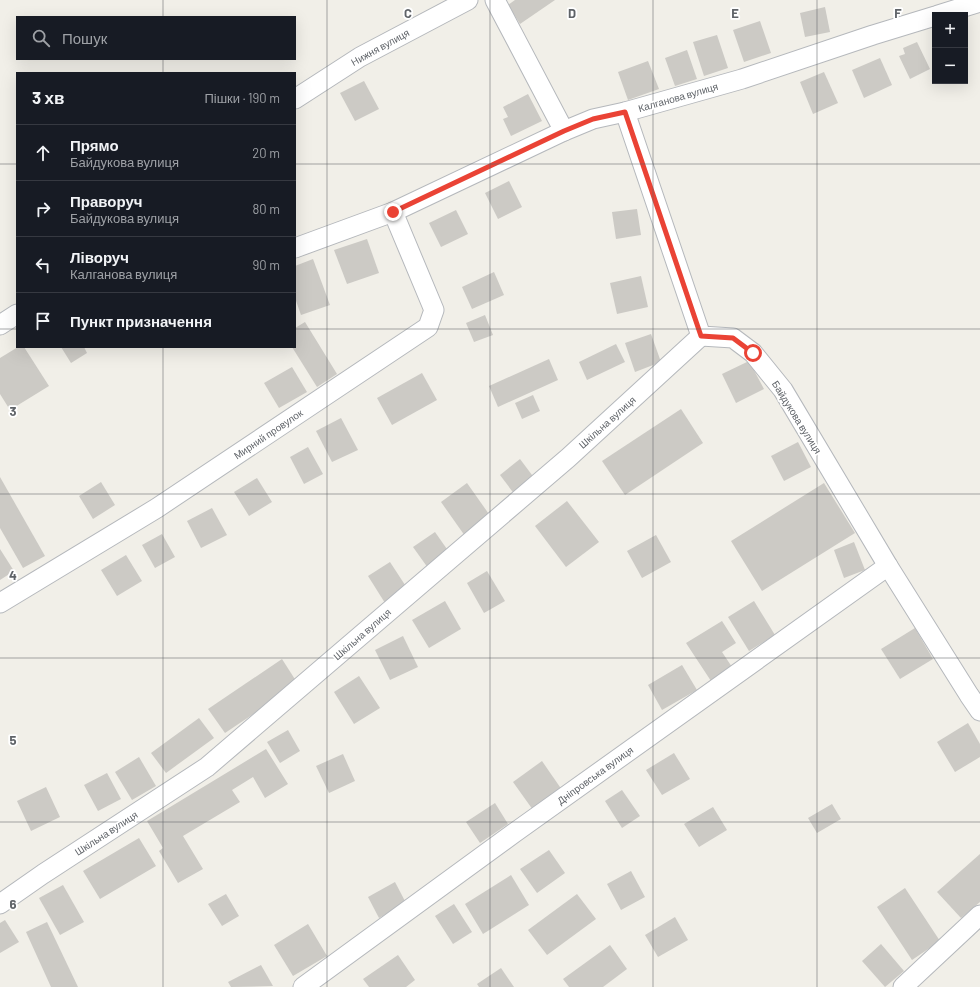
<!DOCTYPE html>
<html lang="uk">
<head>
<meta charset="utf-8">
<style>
	:root { --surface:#171b24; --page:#20242c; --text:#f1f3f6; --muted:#9ea1a6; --line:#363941 }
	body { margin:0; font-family:Barlow,sans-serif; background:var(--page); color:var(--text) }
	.controls { position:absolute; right:12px; top:12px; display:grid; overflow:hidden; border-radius:0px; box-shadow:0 4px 16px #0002 }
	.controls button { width:36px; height:36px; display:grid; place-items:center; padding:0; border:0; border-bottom:1px solid var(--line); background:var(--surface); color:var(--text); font:20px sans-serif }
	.stop { position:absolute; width:12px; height:12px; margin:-9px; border:3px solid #ea4335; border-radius:50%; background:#fff }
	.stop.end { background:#ea4335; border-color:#fff; box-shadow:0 1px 4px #0008 }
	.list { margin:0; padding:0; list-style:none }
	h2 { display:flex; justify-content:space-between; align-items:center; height:52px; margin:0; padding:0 16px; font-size:17px }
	h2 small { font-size:13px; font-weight:400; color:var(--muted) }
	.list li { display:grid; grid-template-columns:26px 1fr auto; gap:12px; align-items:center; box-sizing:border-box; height:56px; padding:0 16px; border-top:1px solid var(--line) }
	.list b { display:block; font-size:15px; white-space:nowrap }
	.list p { margin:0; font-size:13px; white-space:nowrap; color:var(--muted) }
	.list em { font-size:13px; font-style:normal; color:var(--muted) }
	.icon { flex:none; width:22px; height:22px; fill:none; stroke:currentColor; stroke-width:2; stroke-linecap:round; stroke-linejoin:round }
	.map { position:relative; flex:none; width:980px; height:987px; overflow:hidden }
	.search { position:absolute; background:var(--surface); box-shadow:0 4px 16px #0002; left:16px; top:16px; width:280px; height:44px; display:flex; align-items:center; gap:10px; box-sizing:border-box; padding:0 14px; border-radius:0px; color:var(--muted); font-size:15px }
	.panel { position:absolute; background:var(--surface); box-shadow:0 4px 16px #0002; left:16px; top:72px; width:280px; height:276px; border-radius:0px }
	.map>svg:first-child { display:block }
	.building { fill:#cccac5 }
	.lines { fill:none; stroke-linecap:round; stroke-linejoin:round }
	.street-casing { stroke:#b5b8bc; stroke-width:21 }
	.street { stroke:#fff; stroke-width:19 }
	.route { stroke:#ea4335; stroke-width:5 }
	.grid { fill:none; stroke:#5f6368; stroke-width:1; stroke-opacity:0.55 }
	.labels { text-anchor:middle; stroke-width:3.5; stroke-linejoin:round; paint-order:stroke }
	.street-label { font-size:10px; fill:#5f6368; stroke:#fff }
	.grid-label { font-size:13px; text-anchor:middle; font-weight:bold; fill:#5f6368; stroke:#fff; stroke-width:3.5; stroke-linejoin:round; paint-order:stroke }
</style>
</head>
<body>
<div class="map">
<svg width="980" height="987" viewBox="0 0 980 987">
	<rect width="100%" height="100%" fill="#f1efe8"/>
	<g class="building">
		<path d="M515,0H555L520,24L508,5Z"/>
		<path d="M825,7L830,32L805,37L800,13Z"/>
		<path d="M760,21L771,53L744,62L733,30Z"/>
		<path d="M717,35L728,68L704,76L693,42Z"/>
		<path d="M917,42L930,69L910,79L899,56L905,54L903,48Z"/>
		<path d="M687,50L697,79L675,86L665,58Z"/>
		<path d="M880,58L892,85L864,98L852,70Z"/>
		<path d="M648,61L659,89L628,100L618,72Z"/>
		<path d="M824,72L838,103L813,114L800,82Z"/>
		<path d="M364,81L379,109L355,121L340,93Z"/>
		<path d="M528,94L542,121L511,136L503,119L508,117L503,107Z"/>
		<path d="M509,181L522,207L498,219L485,193Z"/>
		<path d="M637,209L641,235L616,239L612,212Z"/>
		<path d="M456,210L468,234L441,247L429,223Z"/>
		<path d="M367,239L379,273L347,284L334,250Z"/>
		<path d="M313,259L330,305L301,315L295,298V266Z"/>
		<path d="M494,272L504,295L472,309L462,287Z"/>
		<path d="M641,276L648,307L617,314L610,283Z"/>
		<path d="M485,315L493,335L474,342L466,323Z"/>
		<path d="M305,322L337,374L317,387L292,347H295V328Z"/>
		<path d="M651,334L661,362L635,372L625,343Z"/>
		<path d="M616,344L625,362L587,380L579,362Z"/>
		<path d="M18,347H24L49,386L10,410L0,394V358Z"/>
		<path d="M61,347H84L87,353L71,363Z"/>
		<path d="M549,359L558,380L498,407L489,386Z"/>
		<path d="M749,361L764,389L736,403L722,374Z"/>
		<path d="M292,367L307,392L279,408L264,383Z"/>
		<path d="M422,373L437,400L392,425L377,398Z"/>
		<path d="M533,395L540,411L522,419L515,403Z"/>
		<path d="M681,409L703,443L625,495L602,461Z"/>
		<path d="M341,418L358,450L332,462L316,431Z"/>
		<path d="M798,442L811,467L784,481L771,456Z"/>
		<path d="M308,447L323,474L304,484L290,457Z"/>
		<path d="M520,459L535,479L515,495L500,475Z"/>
		<path d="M0,477L45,556L23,568L0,528Z"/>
		<path d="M257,478L272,502L249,516L234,492Z"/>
		<path d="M101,482L115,505L93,519L79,496Z"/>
		<path d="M467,483L491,517L465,536L441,502Z"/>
		<path d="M824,483L855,533L762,591L731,541Z"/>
		<path d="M567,501L599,542L566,567L535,526Z"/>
		<path d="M212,508L227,535L201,548L187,521Z"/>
		<path d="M435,532L449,552L428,568L413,547Z"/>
		<path d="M162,534L175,557L155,568L142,545Z"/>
		<path d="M656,535L671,562L642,578L627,551Z"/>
		<path d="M854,542L865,570L844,578L834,550Z"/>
		<path d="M0,549L14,571L0,580Z"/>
		<path d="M126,555L142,581L117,596L101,570Z"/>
		<path d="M390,562L407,588L385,603L368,576Z"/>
		<path d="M487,571L505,601L484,613L467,583Z"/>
		<path d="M445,601L461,629L429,648L412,620Z"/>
		<path d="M754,601L775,635L749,651L728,617Z"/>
		<path d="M722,621L736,643L722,652L732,667L711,681L686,643Z"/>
		<path d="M915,628L933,659L900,679L881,649Z"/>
		<path d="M403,636L418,667L390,680L375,650Z"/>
		<path d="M282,659L298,684L225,733L208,709Z"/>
		<path d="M682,665L697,690L662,710L648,685Z"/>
		<path d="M359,676L380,708L354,724L334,692Z"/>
		<path d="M199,718L214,738L166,773L151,753Z"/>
		<path d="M968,723L980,744V757L955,772L937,742Z"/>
		<path d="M288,730L300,751L280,763L267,742Z"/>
		<path d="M266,749L288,784L265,798L253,777L232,790L240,802L183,836L203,869L178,883L159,851L163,848L147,821Z"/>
		<path d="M674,753L690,779L662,795L646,770Z"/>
		<path d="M343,754L355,781L329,793L316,766Z"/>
		<path d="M139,757L156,786L132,800L115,772Z"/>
		<path d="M542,761L562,790L533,810L513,782Z"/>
		<path d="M107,773L121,799L98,811L84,785Z"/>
		<path d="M46,787L60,817L31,831L17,801Z"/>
		<path d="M622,790L640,816L622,828L605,801Z"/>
		<path d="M495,803L508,824L480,843L466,822Z"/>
		<path d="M832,804L841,819L817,833L808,818Z"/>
		<path d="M713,807L727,830L699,847L684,824Z"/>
		<path d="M139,838L156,866L100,899L83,871Z"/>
		<path d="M549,850L565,873L537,893L520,869Z"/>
		<path d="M980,854V902L961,918L937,892Z"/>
		<path d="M631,871L645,897L621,910L607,884Z"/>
		<path d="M511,875L529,905L483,934L465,904Z"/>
		<path d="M395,882L406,903L379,918L368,897Z"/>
		<path d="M63,885L84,922L60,935L39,898Z"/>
		<path d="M905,888L940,941L912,960L877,907Z"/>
		<path d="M226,894L239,916L222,926L208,904Z"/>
		<path d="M577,894L596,919L547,955L528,930Z"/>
		<path d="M454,904L472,932L453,944L435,916Z"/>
		<path d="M675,917L688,940L658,957L645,935Z"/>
		<path d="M5,920L19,942L0,953V923Z"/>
		<path d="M47,922L78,987H51L26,932Z"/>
		<path d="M308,924L327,956L293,976L274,945Z"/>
		<path d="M881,944L904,971L885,987L862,961Z"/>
		<path d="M610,945L627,969L603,987H569L563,979Z"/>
		<path d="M398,955L415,980L406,987H369L363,979Z"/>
		<path d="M261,965L273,986L231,987L228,982Z"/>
		<path d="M501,968L514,987H479L477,984Z"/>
	</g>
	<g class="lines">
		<defs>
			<g id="street">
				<path d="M495,0L564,131"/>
				<path d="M938,15L980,2"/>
				<path d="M295,99L360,57L468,0"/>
				<path d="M625,112L701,336L733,338L753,353L783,390L888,566L969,695L980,711"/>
				<path d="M295,248L393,212L564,131L593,119L625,112L742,79L873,35L935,16"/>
				<path d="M0,325L17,314"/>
				<path d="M0,603L157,508L428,327L434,310L393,212"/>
				<path d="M0,904L43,874L207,767L568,458L701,336"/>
				<path d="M303,987L514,833L888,566"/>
				<path d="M903,987L980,915"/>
			</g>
		</defs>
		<use href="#street" class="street-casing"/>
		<use href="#street" class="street"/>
	</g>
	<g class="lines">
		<path class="route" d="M393,212L564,131L593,119L625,112L701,336L733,338L753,353"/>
	</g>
	<path class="grid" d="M163,0V17M327,0V987M490,0V987M653,0V987M817,0V987M163,59V73M0,164H17M295,164H980M0,329H17M295,329H980M163,347V987M0,494H980M0,658H980M0,822H980"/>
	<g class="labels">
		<g class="street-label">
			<text transform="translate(380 47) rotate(-29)" y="4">Нижня вулиця</text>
			<text transform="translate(678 97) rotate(-16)" y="4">Калганова вулиця</text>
			<text transform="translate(797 417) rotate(58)" y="4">Байдукова вулиця</text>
			<text transform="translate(607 422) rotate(-42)" y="4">Шкільна вулиця</text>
			<text transform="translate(268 434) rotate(-34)" y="4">Мирний провулок</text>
			<text transform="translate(362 634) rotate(-41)" y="4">Шкільна вулиця</text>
			<text transform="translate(595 775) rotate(-36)" y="4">Дніпровська вулиця</text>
			<text transform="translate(106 833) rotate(-33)" y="4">Шкільна вулиця</text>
		</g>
	</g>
	<g class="grid-label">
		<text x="408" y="18">C</text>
		<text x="572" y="18">D</text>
		<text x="735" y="18">E</text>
		<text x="898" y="18">F</text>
		<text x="13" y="416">3</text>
		<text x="13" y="580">4</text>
		<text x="13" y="745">5</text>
		<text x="13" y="909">6</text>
	</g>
</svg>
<div class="controls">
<button>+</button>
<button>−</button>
</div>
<div class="stop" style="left:753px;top:353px"></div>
<div class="stop end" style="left:393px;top:212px"></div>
<div class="search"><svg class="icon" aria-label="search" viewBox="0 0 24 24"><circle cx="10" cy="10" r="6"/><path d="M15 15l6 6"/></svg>Пошук</div>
<section class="panel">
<h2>3 хв<small>Пішки · 190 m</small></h2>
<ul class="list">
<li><svg class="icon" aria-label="ahead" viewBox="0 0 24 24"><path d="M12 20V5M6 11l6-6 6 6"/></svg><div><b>Прямо</b><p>Байдукова вулиця</p></div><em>20 m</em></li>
<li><svg class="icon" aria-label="right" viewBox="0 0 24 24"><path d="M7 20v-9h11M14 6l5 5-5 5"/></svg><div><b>Праворуч</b><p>Байдукова вулиця</p></div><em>80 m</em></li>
<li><svg class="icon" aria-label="left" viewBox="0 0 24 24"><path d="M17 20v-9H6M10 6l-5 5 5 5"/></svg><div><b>Ліворуч</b><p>Калганова вулиця</p></div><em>90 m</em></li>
<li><svg class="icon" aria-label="arrive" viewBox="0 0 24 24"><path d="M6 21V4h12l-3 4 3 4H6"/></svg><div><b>Пункт призначення</b></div></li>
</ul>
</section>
</div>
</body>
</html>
